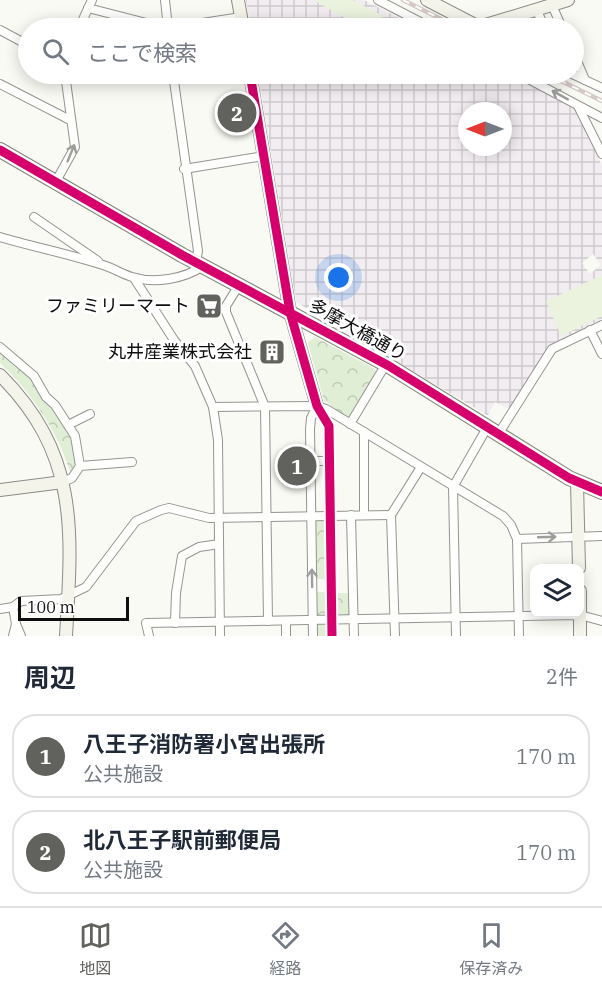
<!DOCTYPE html>
<html lang="ja">
<head>
<meta charset="utf-8">
<style>
	:root { --surface:#fff; --page:#f6f6f7; --text:#1f2937; --muted:#747a83; --line:#e0e1e3; --accent:#61615e }
	body { margin:0; font-family:"IBM Plex Serif","Noto Sans JP",serif; background:var(--page); color:var(--text) }
	.controls { position:absolute; right:18px; bottom:18px; display:grid; overflow:hidden; border-radius:12px; box-shadow:0 3px 15px #0003 }
	.controls button { width:54px; height:54px; display:grid; place-items:center; padding:0; border:0; border-bottom:2px solid var(--line); background:var(--surface); color:var(--text); font:30px sans-serif }
	.compass { position:absolute; left:458px; top:102px; width:54px; height:54px; border-radius:50%; background:var(--surface); box-shadow:0 3px 15px #0003; rotate:270deg }
	.scale { position:absolute; left:18px; bottom:15px; width:111px; box-sizing:border-box; padding-left:6px; border:3px solid #0e0e0e; border-top:0; font-size:16px; line-height:21px; white-space:nowrap; color:#0e0e0e; -webkit-text-stroke:4px #fff; paint-order:stroke }
	.you { position:absolute; left:339px; top:278px; width:21px; height:21px; margin:-15px; border:4px solid #fff; border-radius:50%; background:#1a73e8; box-shadow:0 0 0 9px #1a73e833 }
	.badge { display:grid; place-items:center; width:39px; height:39px; border-radius:50%; background:var(--accent); color:#fff; font-size:20px; font-weight:700 }
	.pin { position:absolute; translate:-50% -50%; border:3px solid #fff; box-shadow:0 2px 6px #0006 }
	.list { margin:0; padding:0; list-style:none }
	h2 { display:flex; justify-content:space-between; align-items:center; height:78px; margin:0; padding:0 24px; font-size:26px }
	h2 small { font-size:20px; font-weight:400; color:var(--muted) }
	.list li { display:grid; grid-template-columns:39px 1fr auto; gap:18px; align-items:center; box-sizing:border-box; height:84px; margin:0 12px 12px; padding:0 12px; border:2px solid var(--line); border-radius:24px }
	.list b { display:block; font-size:22px; white-space:nowrap }
	.list p { margin:0; font-size:20px; white-space:nowrap; color:var(--muted) }
	.list em { font-size:20px; font-style:normal; color:var(--muted) }
	.icon { flex:none; width:33px; height:33px; fill:none; stroke:currentColor; stroke-width:2; stroke-linecap:round; stroke-linejoin:round }
	.map { position:relative; flex:none; width:602px; height:636px; overflow:hidden }
	.search { position:absolute; background:var(--surface); box-shadow:0 3px 15px #0003; left:18px; right:18px; top:18px; height:66px; display:flex; align-items:center; gap:15px; box-sizing:border-box; padding:0 21px; border-radius:33px; color:var(--muted); font-size:22px }
	.sheet { height:270px; background:var(--surface) }
	nav { display:flex; justify-content:space-around; align-items:center; box-sizing:border-box; height:84px; border-top:2px solid var(--line); background:var(--surface); font-size:16px; color:var(--muted) }
	nav a { display:grid; justify-items:center; gap:3px }
	nav .on { color:var(--accent) }
	.map>svg:first-child { display:block }
	.industrial { fill:url(#industrial-grid); fill-rule:evenodd }
	.park { fill:url(#park-crowns); fill-rule:evenodd }
	.pitch { fill:#ebf3df }
	.lines { fill:none; stroke-linecap:round; stroke-linejoin:round }
	.street-casing { stroke:#949492; stroke-width:10 }
	.secondary-casing { stroke:#8b8b88; stroke-width:14 }
	.primary-casing { stroke:#82827f; stroke-width:16 }
	.street { stroke:#fefefd; stroke-width:8 }
	.secondary { stroke:#f4f4eb; stroke-width:12 }
	.primary { stroke:#eae8db; stroke-width:14 }
	.rail-casing { stroke:#d5c8c6; stroke-width:4.5 }
	.rail { stroke:#fff; stroke-width:2; stroke-dasharray:7; stroke-linecap:butt }
	.cycleway-casing { stroke:#fff; stroke-width:13 }
	.cycleway { stroke:#d6006c; stroke-width:9 }
	.oneway { stroke:#9e9e9d }
	.labels { text-anchor:middle; stroke-width:6; stroke-linejoin:round; paint-order:stroke }
	.poi-label { font-size:18px; fill:#0e0e0e; stroke:#fff; text-anchor:end }
	.street-label { font-size:18px; fill:#0e0e0e; stroke:#fff }
</style>
</head>
<body>
<div class="map">
<svg width="602" height="636" viewBox="0 0 602 636">
	<defs>
		<pattern id="industrial-grid" width="8" height="8" patternUnits="userSpaceOnUse" patternTransform="scale(1.5)"><rect width="8" height="8" fill="#f2edf0"/><path d="M0 4h8M4 0v8" fill="none" stroke="#cecacd"/></pattern>
		<pattern id="park-crowns" width="20" height="18" patternUnits="userSpaceOnUse" patternTransform="scale(1.5)"><rect width="20" height="18" fill="#e1eed6"/><path d="M2 6a3 3 0 1 1 6 0M12 15a3 3 0 1 1 6 0" fill="none" stroke="#c0cbb6"/></pattern>
	</defs>
	<rect width="100%" height="100%" fill="#fafaf4"/>
	<g class="industrial">
		<path d="M246,0H364L419,28H251Z"/>
		<path d="M258,74H507L576,108L602,166V319L551,344L502,420L497,421L296,302ZM467,111H503V147H467ZM593,254L601,265L590,274L582,263ZM495,402L509,409L502,420L497,421L488,415Z"/>
	</g>
	<g class="park">
		<path d="M315,337L375,369L377,374L351,417L347,418L330,408L331,405L324,401L308,343Z"/>
		<path d="M0,347C40,379 57,409 80,453L72,478C60,435 33,394 0,363Z"/>
		<path d="M318,518H324L328,521L330,636H316L315,521ZM317,579H328V592H317Z"/>
		<path d="M334,593H350L349,615H339L334,611Z"/>
	</g>
	<g class="pitch">
		<path d="M313,0H353L383,16L375,28H363Z"/>
		<path d="M602,275V316L561,336L546,301Z"/>
	</g>
	<g class="lines">
		<defs>
			<g id="street">
				<path d="M165,0L168,28"/>
				<path d="M378,0L432,28"/>
				<path d="M552,5L562,28"/>
				<path d="M88,8L166,28"/>
				<path d="M536,9L545,28"/>
				<path d="M79,28L92,0"/>
				<path d="M170,28L241,17"/>
				<path d="M0,30L28,45"/>
				<path d="M574,54L585,80"/>
				<path d="M173,74L198,251L196,262"/>
				<path d="M519,74L602,118"/>
				<path d="M572,74L602,88"/>
				<path d="M0,84L70,120"/>
				<path d="M578,106L602,154"/>
				<path d="M184,169L264,156"/>
				<path d="M55,183L75,147L65,74"/>
				<path d="M34,217L98,261"/>
				<path d="M0,237C34,247 69,254 103,265C113,268 122,274 132,277C155,284 184,279 203,266"/>
				<path d="M134,278L174,340L195,366L213,407L218,440L220,636"/>
				<path d="M239,285L226,306V312L265,407L268,621"/>
				<path d="M590,330L602,354"/>
				<path d="M0,347L34,376L46,397L55,405L75,436L80,466L72,478L63,482"/>
				<path d="M317,406L329,426L332,636"/>
				<path d="M213,407L317,406L326,409L503,516L511,525L517,539L519,636"/>
				<path d="M350,424L386,364"/>
				<path d="M68,425L90,414"/>
				<path d="M364,432V515"/>
				<path d="M499,433L552,349L602,325"/>
				<path d="M310,461H330"/>
				<path d="M80,466L132,462"/>
				<path d="M351,515L354,636"/>
				<path d="M517,539L602,536"/>
				<path d="M13,607L16,624L13,636"/>
				<path d="M0,609L13,607L21,601L61,599L86,587L136,521L161,510L169,508L209,518L391,515"/>
				<path d="M286,621V636"/>
				<path d="M175,623L176,593L182,556L199,547L219,544"/>
				<path d="M16,624L21,636"/>
				<path d="M149,636L146,623L580,615L602,621"/>
				<path d="M313,636L310,429L311,418L317,406"/>
				<path d="M395,636L391,515L421,467"/>
				<path d="M456,636L453,487L488,426"/>
			</g>
			<g id="secondary">
				<path d="M238,0L243,28"/>
				<path d="M427,0L479,27L568,0"/>
				<path d="M250,74L290,312L317,406"/>
				<path d="M0,375C80,455 72,532 66,636"/>
				<path d="M577,482L579,568"/>
				<path d="M0,490L63,482"/>
				<path d="M580,591V636"/>
			</g>
			<path id="primary" d="M0,150L182,255L389,366L569,478L602,492"/>
		</defs>
		<use href="#street" class="street-casing"/>
		<use href="#secondary" class="secondary-casing"/>
		<use href="#primary" class="primary-casing"/>
		<use href="#street" class="street"/>
		<use href="#secondary" class="secondary"/>
		<use href="#primary" class="primary"/>
		<defs>
			<g id="rail">
				<path d="M403,0L459,28"/>
				<path d="M547,74L602,101"/>
			</g>
		</defs>
		<use href="#rail" class="rail-casing"/>
		<use href="#rail" class="rail"/>
		<defs>
			<g id="cycleway">
				<path d="M250,74L290,312L317,406L329,426L332,636"/>
				<path d="M0,150L182,255L389,366L569,478L602,492"/>
			</g>
		</defs>
		<use href="#cycleway" class="cycleway-casing"/>
		<use href="#cycleway" class="cycleway"/>
	</g>
	<defs><path id="oneway-shaft" d="M-6 0H5M1.5-3L5.5 0L1.5 3" fill="none" stroke-width="1.6" stroke-linecap="round" stroke-linejoin="round" transform="scale(1.5)"/></defs>
	<g class="oneway">
		<use href="#oneway-shaft" transform="translate(560 95) rotate(-151)"/>
		<use href="#oneway-shaft" transform="translate(71 153) rotate(-68)"/>
		<use href="#oneway-shaft" transform="translate(547 537) rotate(-2)"/>
		<use href="#oneway-shaft" transform="translate(312 578) rotate(-91)"/>
	</g>
	<defs>
		<symbol id="supermarket-square" viewBox="-11 -11 22 22"><rect x="-9" y="-9" width="18" height="18" rx="4" fill="#61615e" stroke="#fff"/><path d="M-6-5.5h2.5l.6 2H6L4.5 2H-2.5L-4.4-4H-6ZM-1.5 3.2a1.3 1.3 0 1 0 .1 0ZM3 3.2a1.3 1.3 0 1 0 .1 0Z" fill="#fff"/></symbol>
		<symbol id="building-square" viewBox="-11 -11 22 22"><rect x="-9" y="-9" width="18" height="18" rx="4" fill="#61615e" stroke="#fff"/><path d="M-4-6H4V6H1V3H-1V6H-4ZM-2.5-4.3h1.7v1.8h-1.7ZM.8-4.3h1.7v1.8H.8ZM-2.5-1h1.7V.8h-1.7ZM.8-1h1.7V.8H.8Z" fill="#fff"/></symbol>
	</defs>
	<g fill-rule="evenodd">
		<use href="#supermarket-square" x="194" y="291" width="30" height="30"/>
		<use href="#building-square" x="257" y="337" width="30" height="30"/>
	</g>
	<g class="labels">
		<g class="poi-label">
			<text x="190" y="312">ファミリーマート</text>
			<text x="252" y="358">丸井産業株式会社</text>
		</g>
		<g class="street-label">
			<text transform="translate(358 330) rotate(29)" y="6">多摩大橋通り</text>
		</g>
	</g>
</svg>
<div class="controls">
<button><svg class="icon" aria-label="layers" viewBox="0 0 24 24"><path d="M12 4l9 5-9 5-9-5zM3 14l9 5 9-5"/></svg></button>
</div>
<svg class="compass" viewBox="-18 -18 36 36"><path d="M0-13l5 13h-10z" fill="#e53935"/><path d="M0 13l5-13h-10z" fill="#747a83"/></svg>
<div class="scale">100 m</div>
<div class="you"></div>
<div class="pin badge" style="left:297px;top:466px">1</div>
<div class="pin badge" style="left:237px;top:113px">2</div>
<div class="search"><svg class="icon" aria-label="search" viewBox="0 0 24 24"><circle cx="10" cy="10" r="6"/><path d="M15 15l6 6"/></svg>ここで検索</div>
</div>
<section class="sheet">
<h2>周辺<small>2件</small></h2>
<ul class="list">
<li><span class="badge">1</span><div><b>八王子消防署小宮出張所</b><p>公共施設</p></div><em>170 m</em></li>
<li><span class="badge">2</span><div><b>北八王子駅前郵便局</b><p>公共施設</p></div><em>170 m</em></li>
</ul>
</section>
<nav>
<a class="on"><svg class="icon" aria-label="map" viewBox="0 0 24 24"><path d="M3 6l6-2 6 2 6-2v14l-6 2-6-2-6 2zM9 4v14M15 6v14"/></svg>地図</a>
<a><svg class="icon" aria-label="directions" viewBox="0 0 24 24"><path d="M12 3l9 9-9 9-9-9zM9 14v-3h6M13 9l2 2-2 2"/></svg>経路</a>
<a><svg class="icon" aria-label="saved" viewBox="0 0 24 24"><path d="M7 4h10v16l-5-4-5 4z"/></svg>保存済み</a>
</nav>
</body>
</html>
